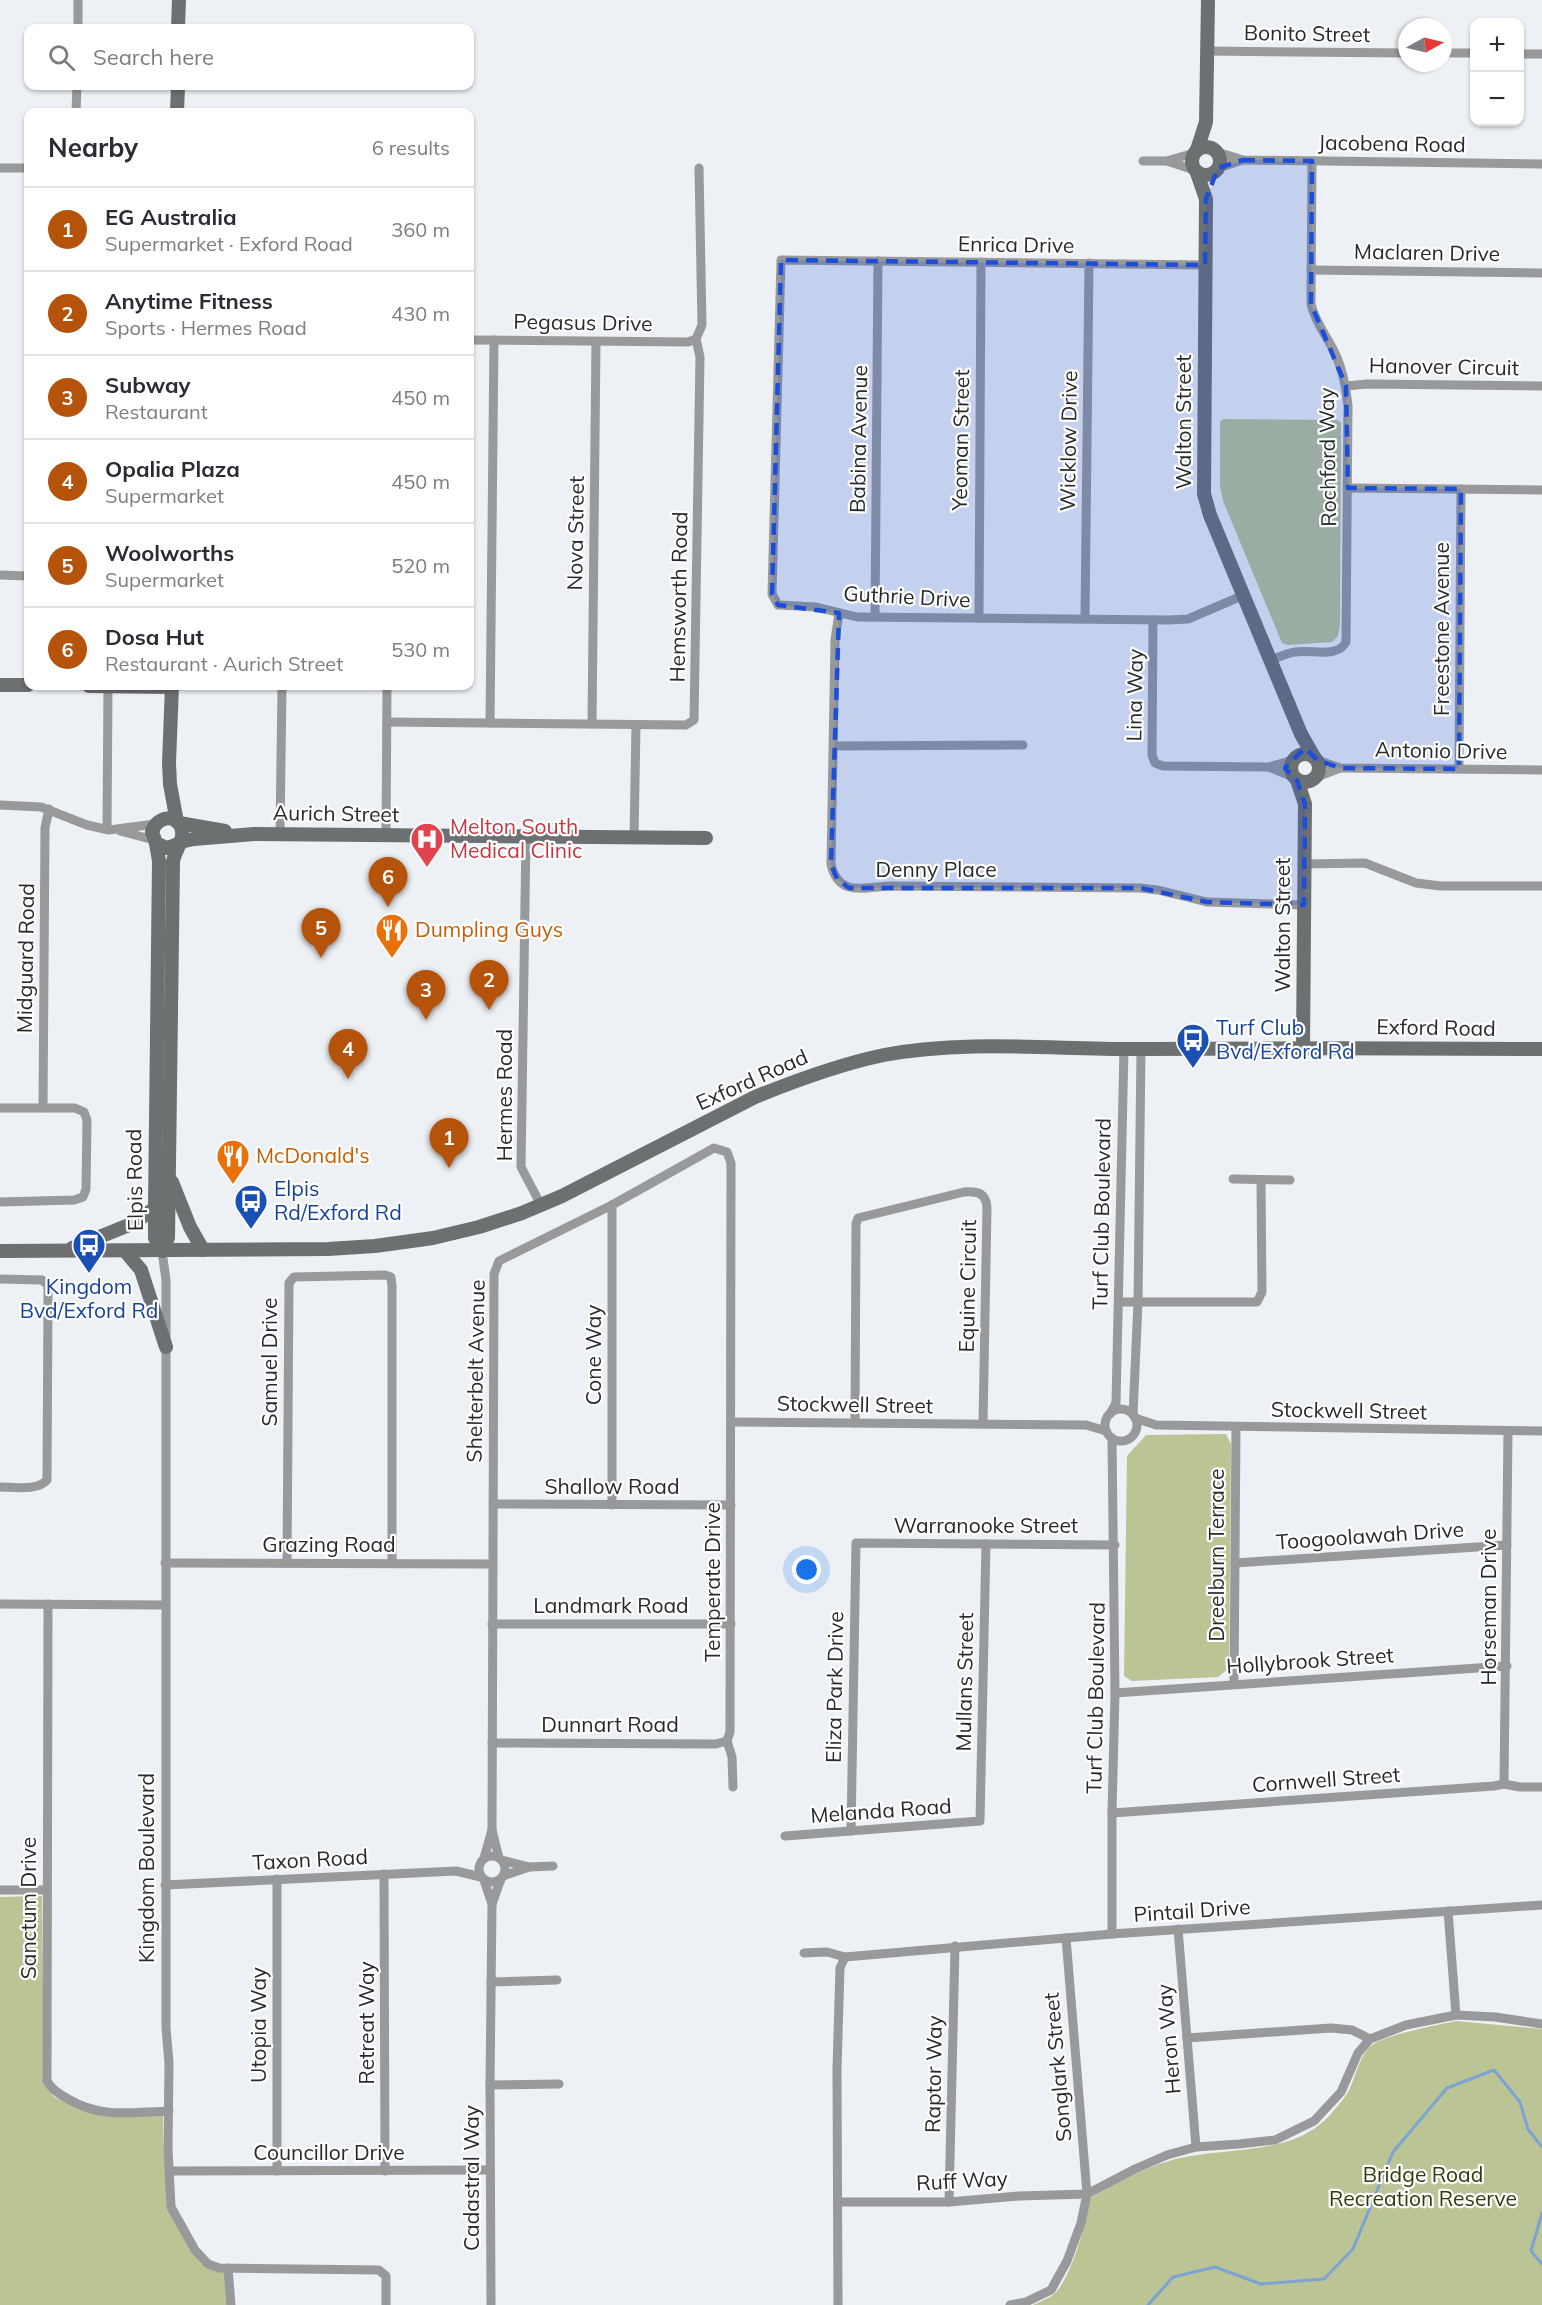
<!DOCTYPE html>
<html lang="en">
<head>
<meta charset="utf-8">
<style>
	:root { --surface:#fff; --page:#f7f7f7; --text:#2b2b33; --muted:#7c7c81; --line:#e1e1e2; --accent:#b45309 }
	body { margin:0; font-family:Mulish,sans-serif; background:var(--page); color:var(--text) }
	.controls { position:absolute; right:18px; top:18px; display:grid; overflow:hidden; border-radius:12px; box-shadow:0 2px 4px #0004 }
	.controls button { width:54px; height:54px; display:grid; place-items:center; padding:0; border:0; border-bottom:2px solid var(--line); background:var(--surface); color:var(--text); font:30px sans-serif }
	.compass { position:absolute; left:1398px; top:18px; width:54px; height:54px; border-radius:50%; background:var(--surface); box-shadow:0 2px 4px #0004; rotate:82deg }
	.you { position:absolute; left:807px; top:1570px; width:21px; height:21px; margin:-15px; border:4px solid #fff; border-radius:50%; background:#1a73e8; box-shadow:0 0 0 9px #1a73e833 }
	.badge { display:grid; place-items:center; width:39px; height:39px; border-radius:50%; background:var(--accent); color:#fff; font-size:20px; font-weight:700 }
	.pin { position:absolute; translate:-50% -50px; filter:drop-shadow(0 2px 3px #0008) }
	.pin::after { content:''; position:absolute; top:32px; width:21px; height:18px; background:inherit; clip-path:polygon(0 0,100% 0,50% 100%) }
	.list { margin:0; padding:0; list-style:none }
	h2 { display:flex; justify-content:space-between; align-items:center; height:78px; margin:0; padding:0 24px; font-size:26px }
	h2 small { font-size:20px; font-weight:400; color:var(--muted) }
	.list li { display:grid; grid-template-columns:39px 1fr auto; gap:18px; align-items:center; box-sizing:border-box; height:84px; padding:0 24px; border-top:2px solid var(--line) }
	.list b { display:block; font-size:22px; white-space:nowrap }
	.list p { margin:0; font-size:20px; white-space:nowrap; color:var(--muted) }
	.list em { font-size:20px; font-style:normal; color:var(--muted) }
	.icon { flex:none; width:33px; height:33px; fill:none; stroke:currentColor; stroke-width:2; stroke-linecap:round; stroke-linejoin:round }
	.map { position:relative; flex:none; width:1542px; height:2305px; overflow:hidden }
	.search { position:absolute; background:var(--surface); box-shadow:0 2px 4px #0004; left:24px; top:24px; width:450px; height:66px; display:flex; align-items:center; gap:15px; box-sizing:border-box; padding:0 21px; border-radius:12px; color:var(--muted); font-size:22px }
	.panel { position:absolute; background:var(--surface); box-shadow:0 2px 4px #0004; left:24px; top:108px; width:450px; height:582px; border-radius:12px }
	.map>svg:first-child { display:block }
	.green { fill:#bbc495 }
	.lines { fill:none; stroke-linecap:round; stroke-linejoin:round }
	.stream { stroke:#7ea3d2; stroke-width:3 }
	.street { stroke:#97999a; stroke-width:9 }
	.secondary { stroke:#6d7071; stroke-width:14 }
	.marked { fill:#1d4ed8; fill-opacity:0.2; stroke:#1d4ed8; stroke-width:4.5; stroke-dasharray:12 8; stroke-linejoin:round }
	.labels { text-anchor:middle; stroke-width:4.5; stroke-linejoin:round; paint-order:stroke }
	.street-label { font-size:21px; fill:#28292a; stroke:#fff }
	.health-label { font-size:21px; fill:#be3a42; stroke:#fff; text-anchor:start }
	.food-label { font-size:21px; fill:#c56008; stroke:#fff; text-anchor:start }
	.transit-label { font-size:21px; fill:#164399; stroke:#fff; text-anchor:start }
	.park-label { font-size:21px; fill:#33390a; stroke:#fff }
</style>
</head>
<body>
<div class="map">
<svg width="1542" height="2305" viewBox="0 0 1542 2305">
	<rect width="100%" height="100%" fill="#edf0f4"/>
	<g class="green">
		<path d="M1223,419L1338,420L1341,423L1340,624L1338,636L1332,642L1288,645L1282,643L1223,501L1220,485V422Z"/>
		<path d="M1226,1434L1231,1444L1229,1668L1218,1677L1132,1681L1124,1676L1127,1456L1146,1435Z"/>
		<path d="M42,1896L44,2081L54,2097L98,2114H163V2140L169,2209L192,2252L226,2270L228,2305H0V1897Z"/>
		<path d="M1456,2021L1542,2029V2305H1033C1039,2302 1048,2299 1054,2294C1071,2280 1087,2220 1090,2198C1116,2184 1141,2169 1169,2161C1214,2147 1281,2156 1319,2125C1329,2118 1340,2103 1347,2094C1356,2079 1358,2056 1372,2045C1385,2035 1437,2025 1456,2021Z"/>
	</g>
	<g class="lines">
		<g class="stream">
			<path d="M1542,2213L1531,2251L1542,2264"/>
			<path d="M1148,2305L1173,2277L1215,2267L1261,2284L1324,2279L1353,2249L1393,2152L1447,2088L1494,2070L1520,2102L1528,2129L1542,2147"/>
		</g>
		<g class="street">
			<path d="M78,28V0"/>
			<path d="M1207,51L1407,53"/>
			<path d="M1443,53H1474"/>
			<path d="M1520,54H1542"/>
			<path d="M76,112L77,86"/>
			<path d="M1217,152L1243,160L1542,164"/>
			<path d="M1143,161H1167L1194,170"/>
			<path d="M1167,161L1194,153"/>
			<path d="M0,168H28"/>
			<path d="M1218,168L1243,160"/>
			<path d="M1205,265L781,260L772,594L778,605L816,607L857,617L1168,620L1188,619L1244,595"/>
			<path d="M1311,270L1542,273"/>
			<path d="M470,340L688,342L696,339"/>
			<path d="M1346,386L1367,384L1542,386"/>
			<path d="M1348,488L1542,490"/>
			<path d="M0,575L28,576"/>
			<path d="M839,613L835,640L831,864C838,896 862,888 888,886L1140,888L1158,890L1207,902L1304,905"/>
			<path d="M875,617L878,261"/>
			<path d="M979,618L981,262"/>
			<path d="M1085,619L1089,263"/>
			<path d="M1153,620L1152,755L1155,763L1163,766L1269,767L1293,777"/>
			<path d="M1271,660C1279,657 1287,653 1295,652C1311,649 1337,659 1346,642L1348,406C1346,387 1343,369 1334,351C1326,335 1315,322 1311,304L1312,161"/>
			<path d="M387,722L686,725L694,720L700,357L696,339L702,325L699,168"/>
			<path d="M490,723L494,340"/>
			<path d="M592,724L596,342"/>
			<path d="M834,746L1023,745"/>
			<path d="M1317,760L1340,768L1542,770"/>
			<path d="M1269,767L1293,760"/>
			<path d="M1459,769L1461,489"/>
			<path d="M1317,777L1340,768"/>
			<path d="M0,805L41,807L87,825L109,830L155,824"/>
			<path d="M107,829L108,686"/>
			<path d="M120,831L154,840"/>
			<path d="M280,834L282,686"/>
			<path d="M386,836L387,686"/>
			<path d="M526,837L521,1167L541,1205"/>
			<path d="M634,838L636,725"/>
			<path d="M1304,864L1365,863L1416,883L1441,886H1542"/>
			<path d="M0,1108H75L84,1112L87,1120L86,1189L83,1197L74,1200L0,1202"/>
			<path d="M43,1108L45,828L49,809"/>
			<path d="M1233,1179L1290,1180"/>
			<path d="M162,1251L166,1280V2028L169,2063L168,2148L171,2207L195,2250L208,2264L219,2268L379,2270L386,2276V2305"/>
			<path d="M0,1279L42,1280L48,1285V1299L47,1480C38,1491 14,1487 0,1487"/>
			<path d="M1119,1302H1257L1262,1292L1261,1180"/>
			<circle cx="1121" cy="1425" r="16"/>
			<path d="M1110,1414L1116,1403L1124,1049"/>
			<path d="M1133,1415L1138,1302L1141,1049"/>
			<path d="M1135,1418L1156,1425L1542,1431"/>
			<path d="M731,1422L1086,1425L1106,1431"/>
			<path d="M855,1423L856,1224L858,1218L964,1192C978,1191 986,1193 987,1208L983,1424"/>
			<path d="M493,1504L731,1505"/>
			<path d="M612,1505V1205"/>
			<path d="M165,1563L492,1564"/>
			<path d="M287,1563L289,1283L294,1277L385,1275L391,1277L392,1286V1563"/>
			<path d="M1235,1563L1507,1545"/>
			<path d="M0,1604L165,1605"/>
			<path d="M48,1604L47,2081C52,2090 60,2094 68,2099C102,2119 131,2112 169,2111"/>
			<path d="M492,1624H731"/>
			<path d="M1234,1684L1236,1427"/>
			<path d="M1115,1693L1507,1666"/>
			<path d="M727,1741L732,1757L733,1787"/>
			<path d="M492,1743L716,1744L727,1741"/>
			<path d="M1504,1784L1508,1431"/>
			<path d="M1112,1813L1494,1786L1504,1784L1520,1787H1542"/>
			<path d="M851,1831L856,1543L1115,1545"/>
			<path d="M785,1836L980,1821L986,1544"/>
			<circle cx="492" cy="1869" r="13"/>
			<path d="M484,1858L492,1830"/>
			<path d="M499,1858L492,1830L494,1274L499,1261L612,1205L714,1148L727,1152L731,1163L730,1732L727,1741"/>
			<path d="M502,1860L529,1867"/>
			<path d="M384,1874L385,2171"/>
			<path d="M503,1876L529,1867L553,1866"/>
			<path d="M277,1879V2171"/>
			<path d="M484,1880L492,1904L490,2085"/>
			<path d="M165,1885L456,1871L481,1877"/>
			<path d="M0,1890H47"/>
			<path d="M492,1904L501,1879"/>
			<path d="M1448,1911L1456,2015"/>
			<path d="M1178,1929L1196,2147"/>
			<path d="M1112,1934V1813L1115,1693L1112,1438"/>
			<path d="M804,1953L827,1952L845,1957L1112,1934L1542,1905"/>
			<path d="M491,1982L557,1980"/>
			<path d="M1187,2038L1331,2028L1352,2030L1370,2039"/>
			<path d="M169,2171L489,2170"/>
			<path d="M839,2202H949L1019,2196L1087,2194L1135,2169L1167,2155L1196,2147L1239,2144L1275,2140L1314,2121L1341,2092L1358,2053L1370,2039L1406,2025L1456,2015L1495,2017L1542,2024"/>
			<path d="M949,2202L955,1946"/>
			<path d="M228,2268L231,2305"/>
			<path d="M491,2305L490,2085L559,2084"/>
			<path d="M838,2305L837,2069L840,1968L845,1957"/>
			<path d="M1010,2305L1026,2302L1051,2290L1067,2261L1081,2223L1087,2194L1066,1938"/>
		</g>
		<g class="secondary">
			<path d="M178,28L179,0"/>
			<path d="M177,112L178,86"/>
			<circle cx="1206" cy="161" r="14"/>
			<path d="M1197,150L1206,122L1208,0"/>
			<path d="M1197,173L1206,199L1204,494L1210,515L1301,734L1314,757"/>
			<path d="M0,685H28"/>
			<path d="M89,686L172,687"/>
			<path d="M172,686L169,763L170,784L177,822"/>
			<circle cx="1305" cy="768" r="14"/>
			<path d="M1297,780L1305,804L1303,1047"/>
			<path d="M179,823L225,831"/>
			<path d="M180,842L194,839L254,834L706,838"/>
			<path d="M156,843L159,861L155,1208V1238L162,1251"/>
			<path d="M172,1182L190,1227L203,1250"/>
			<path d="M72,1248L134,1223L155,1208"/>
			<path d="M0,1251L328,1249L375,1246L433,1238L479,1227L522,1213L562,1196L755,1097C797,1080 840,1064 884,1055C969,1039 1057,1050 1143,1049C1276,1048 1409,1048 1542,1049"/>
			<path d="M125,1251L141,1270L166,1347"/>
			<path d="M162,1251L168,1238L173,862C174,852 184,841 182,831C179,812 156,816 152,832L156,843L167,848L178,844"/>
		</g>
	</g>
	<path class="marked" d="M1243,160L1312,161L1311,304L1346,386L1348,488L1461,489L1459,769L1340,768L1317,760L1305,748L1285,768L1297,780L1305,804L1304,905L1207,902L1140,888H849L837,879L831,864L839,613L778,605L772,594L781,260L1205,265L1206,199L1218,168Z"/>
	<defs>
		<symbol id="hospital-pin" viewBox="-11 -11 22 30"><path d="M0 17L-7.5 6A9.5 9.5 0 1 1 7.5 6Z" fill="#e0444e" stroke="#fff"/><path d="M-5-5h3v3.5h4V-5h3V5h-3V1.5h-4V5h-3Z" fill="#fff"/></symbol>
		<symbol id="restaurant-pin" viewBox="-11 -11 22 30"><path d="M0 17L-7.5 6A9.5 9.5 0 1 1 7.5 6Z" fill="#e8710a" stroke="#fff"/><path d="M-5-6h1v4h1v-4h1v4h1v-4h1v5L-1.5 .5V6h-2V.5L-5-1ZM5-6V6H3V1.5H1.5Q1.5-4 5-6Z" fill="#fff"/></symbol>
		<symbol id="bus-pin" viewBox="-11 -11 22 30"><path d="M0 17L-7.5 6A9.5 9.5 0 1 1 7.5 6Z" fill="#1a4fb4" stroke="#fff"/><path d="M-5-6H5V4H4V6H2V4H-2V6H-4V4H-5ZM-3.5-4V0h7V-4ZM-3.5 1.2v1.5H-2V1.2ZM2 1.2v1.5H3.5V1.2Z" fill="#fff"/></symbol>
	</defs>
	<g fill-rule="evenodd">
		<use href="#hospital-pin" x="408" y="820" width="38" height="52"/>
		<use href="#restaurant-pin" x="373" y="911" width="38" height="52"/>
		<use href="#bus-pin" x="1174" y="1021" width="38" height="52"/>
		<use href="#restaurant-pin" x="214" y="1137" width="38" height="52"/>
		<use href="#bus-pin" x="232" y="1182" width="38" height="52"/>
		<use href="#bus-pin" x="70" y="1226" width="38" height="52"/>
	</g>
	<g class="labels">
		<g class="street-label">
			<text transform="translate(1307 34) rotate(1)" y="7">Bonito Street</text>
			<text transform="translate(1392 144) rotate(1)" y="7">Jacobena Road</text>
			<text transform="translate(1016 245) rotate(1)" y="7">Enrica Drive</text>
			<text transform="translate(1427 253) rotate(1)" y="7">Maclaren Drive</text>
			<text transform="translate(583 323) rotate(1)" y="7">Pegasus Drive</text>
			<text transform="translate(1444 367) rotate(1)" y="7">Hanover Circuit</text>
			<text transform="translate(1184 422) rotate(-90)" y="7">Walton Street</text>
			<text transform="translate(859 439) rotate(-89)" y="7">Babina Avenue</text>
			<text transform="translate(961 440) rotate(-89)" y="7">Yeoman Street</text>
			<text transform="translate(1069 441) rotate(-89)" y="7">Wicklow Drive</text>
			<text transform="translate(1328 457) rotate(-91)" y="7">Rochford Way</text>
			<text transform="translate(576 533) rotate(-89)" y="7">Nova Street</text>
			<text transform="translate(679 597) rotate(-89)" y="7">Hemsworth Road</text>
			<text transform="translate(907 597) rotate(3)" y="7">Guthrie Drive</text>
			<text transform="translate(1442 629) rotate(-90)" y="7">Freestone Avenue</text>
			<text transform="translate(1135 695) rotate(-89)" y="7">Lina Way</text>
			<text transform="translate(1441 751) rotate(1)" y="7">Antonio Drive</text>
			<text transform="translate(336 814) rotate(1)" y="7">Aurich Street</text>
			<text x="936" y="877">Denny Place</text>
			<text transform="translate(1283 925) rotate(-90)" y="7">Walton Street</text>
			<text transform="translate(26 958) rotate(-89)" y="7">Midguard Road</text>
			<text transform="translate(1436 1028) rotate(1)" y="7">Exford Road</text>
			<text transform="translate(752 1080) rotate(-24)" y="7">Exford Road</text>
			<text transform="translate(505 1095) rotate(-90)" y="7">Hermes Road</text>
			<text transform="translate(135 1180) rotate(-91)" y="7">Elpis Road</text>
			<text transform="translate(1102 1214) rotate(-89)" y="7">Turf Club Boulevard</text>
			<text transform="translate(968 1286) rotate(-89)" y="7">Equine Circuit</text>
			<text transform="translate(594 1355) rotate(-90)" y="7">Cone Way</text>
			<text transform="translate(270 1362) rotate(-90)" y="7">Samuel Drive</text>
			<text transform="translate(476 1371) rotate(-89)" y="7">Shelterbelt Avenue</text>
			<text transform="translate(855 1405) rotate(1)" y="7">Stockwell Street</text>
			<text transform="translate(1349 1411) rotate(1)" y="7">Stockwell Street</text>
			<text x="612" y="1494">Shallow Road</text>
			<text x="986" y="1533">Warranooke Street</text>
			<text transform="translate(1370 1536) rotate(-4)" y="7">Toogoolawah Drive</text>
			<text x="329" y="1552">Grazing Road</text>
			<text transform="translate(1217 1555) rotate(-90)" y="7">Dreelburn Terrace</text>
			<text transform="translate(713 1582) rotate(-90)" y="7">Temperate Drive</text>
			<text x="611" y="1613">Landmark Road</text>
			<text transform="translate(1489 1607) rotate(-90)" y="7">Horseman Drive</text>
			<text transform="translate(1310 1661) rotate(-4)" y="7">Hollybrook Street</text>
			<text transform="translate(965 1682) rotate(-89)" y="7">Mullans Street</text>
			<text transform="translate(835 1687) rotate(-89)" y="7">Eliza Park Drive</text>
			<text transform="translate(1096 1698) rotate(-89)" y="7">Turf Club Boulevard</text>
			<text x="610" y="1732">Dunnart Road</text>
			<text transform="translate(1326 1780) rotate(-4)" y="7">Cornwell Street</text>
			<text transform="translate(881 1811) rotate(-4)" y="7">Melanda Road</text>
			<text transform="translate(310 1860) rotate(-3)" y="7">Taxon Road</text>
			<text transform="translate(147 1868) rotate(-90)" y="7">Kingdom Boulevard</text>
			<text transform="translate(29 1908) rotate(-90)" y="7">Sanctum Drive</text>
			<text transform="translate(1192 1911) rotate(-4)" y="7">Pintail Drive</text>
			<text transform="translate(367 2023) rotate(-90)" y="7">Retreat Way</text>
			<text transform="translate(259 2025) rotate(-90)" y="7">Utopia Way</text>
			<text transform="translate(1169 2039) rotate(-95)" y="7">Heron Way</text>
			<text transform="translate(1058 2067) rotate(-95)" y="7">Songlark Street</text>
			<text transform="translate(934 2074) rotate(-89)" y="7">Raptor Way</text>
			<text x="329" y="2160">Councillor Drive</text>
			<text transform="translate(472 2178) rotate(-90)" y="7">Cadastral Way</text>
			<text transform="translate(962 2181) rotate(-3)" y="7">Ruff Way</text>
		</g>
		<g class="health-label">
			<text x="450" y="834">Melton South<tspan x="450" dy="24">Medical Clinic</tspan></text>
		</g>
		<g class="food-label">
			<text x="415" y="937">Dumpling Guys</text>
			<text x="256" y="1163">McDonald's</text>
		</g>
		<g class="transit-label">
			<text x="1216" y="1035">Turf Club<tspan x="1216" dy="24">Bvd/Exford Rd</tspan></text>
			<text x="274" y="1196">Elpis<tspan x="274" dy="24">Rd/Exford Rd</tspan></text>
			<text x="89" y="1294" text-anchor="middle">Kingdom<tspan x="89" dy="24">Bvd/Exford Rd</tspan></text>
		</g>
		<g class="park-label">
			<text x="1423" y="2182">Bridge Road<tspan x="1423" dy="24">Recreation Reserve</tspan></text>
		</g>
	</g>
</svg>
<div class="controls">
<button>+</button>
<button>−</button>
</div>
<svg class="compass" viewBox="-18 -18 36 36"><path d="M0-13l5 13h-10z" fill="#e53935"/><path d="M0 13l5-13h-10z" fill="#7c7c81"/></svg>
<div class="you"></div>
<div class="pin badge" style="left:449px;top:1168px">1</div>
<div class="pin badge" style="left:489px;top:1010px">2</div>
<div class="pin badge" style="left:426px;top:1020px">3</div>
<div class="pin badge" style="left:348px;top:1079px">4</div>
<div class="pin badge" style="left:321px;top:958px">5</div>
<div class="pin badge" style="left:388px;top:907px">6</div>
<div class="search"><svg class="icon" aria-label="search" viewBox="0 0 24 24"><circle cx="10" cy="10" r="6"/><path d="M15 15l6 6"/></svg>Search here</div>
<section class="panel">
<h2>Nearby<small>6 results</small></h2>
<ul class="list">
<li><span class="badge">1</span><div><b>EG Australia</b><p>Supermarket · Exford Road</p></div><em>360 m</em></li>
<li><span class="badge">2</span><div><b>Anytime Fitness</b><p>Sports · Hermes Road</p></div><em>430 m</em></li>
<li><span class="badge">3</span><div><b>Subway</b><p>Restaurant</p></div><em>450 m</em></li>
<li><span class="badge">4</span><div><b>Opalia Plaza</b><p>Supermarket</p></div><em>450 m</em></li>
<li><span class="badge">5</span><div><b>Woolworths</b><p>Supermarket</p></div><em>520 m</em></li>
<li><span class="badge">6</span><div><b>Dosa Hut</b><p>Restaurant · Aurich Street</p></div><em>530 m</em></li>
</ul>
</section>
</div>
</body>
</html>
